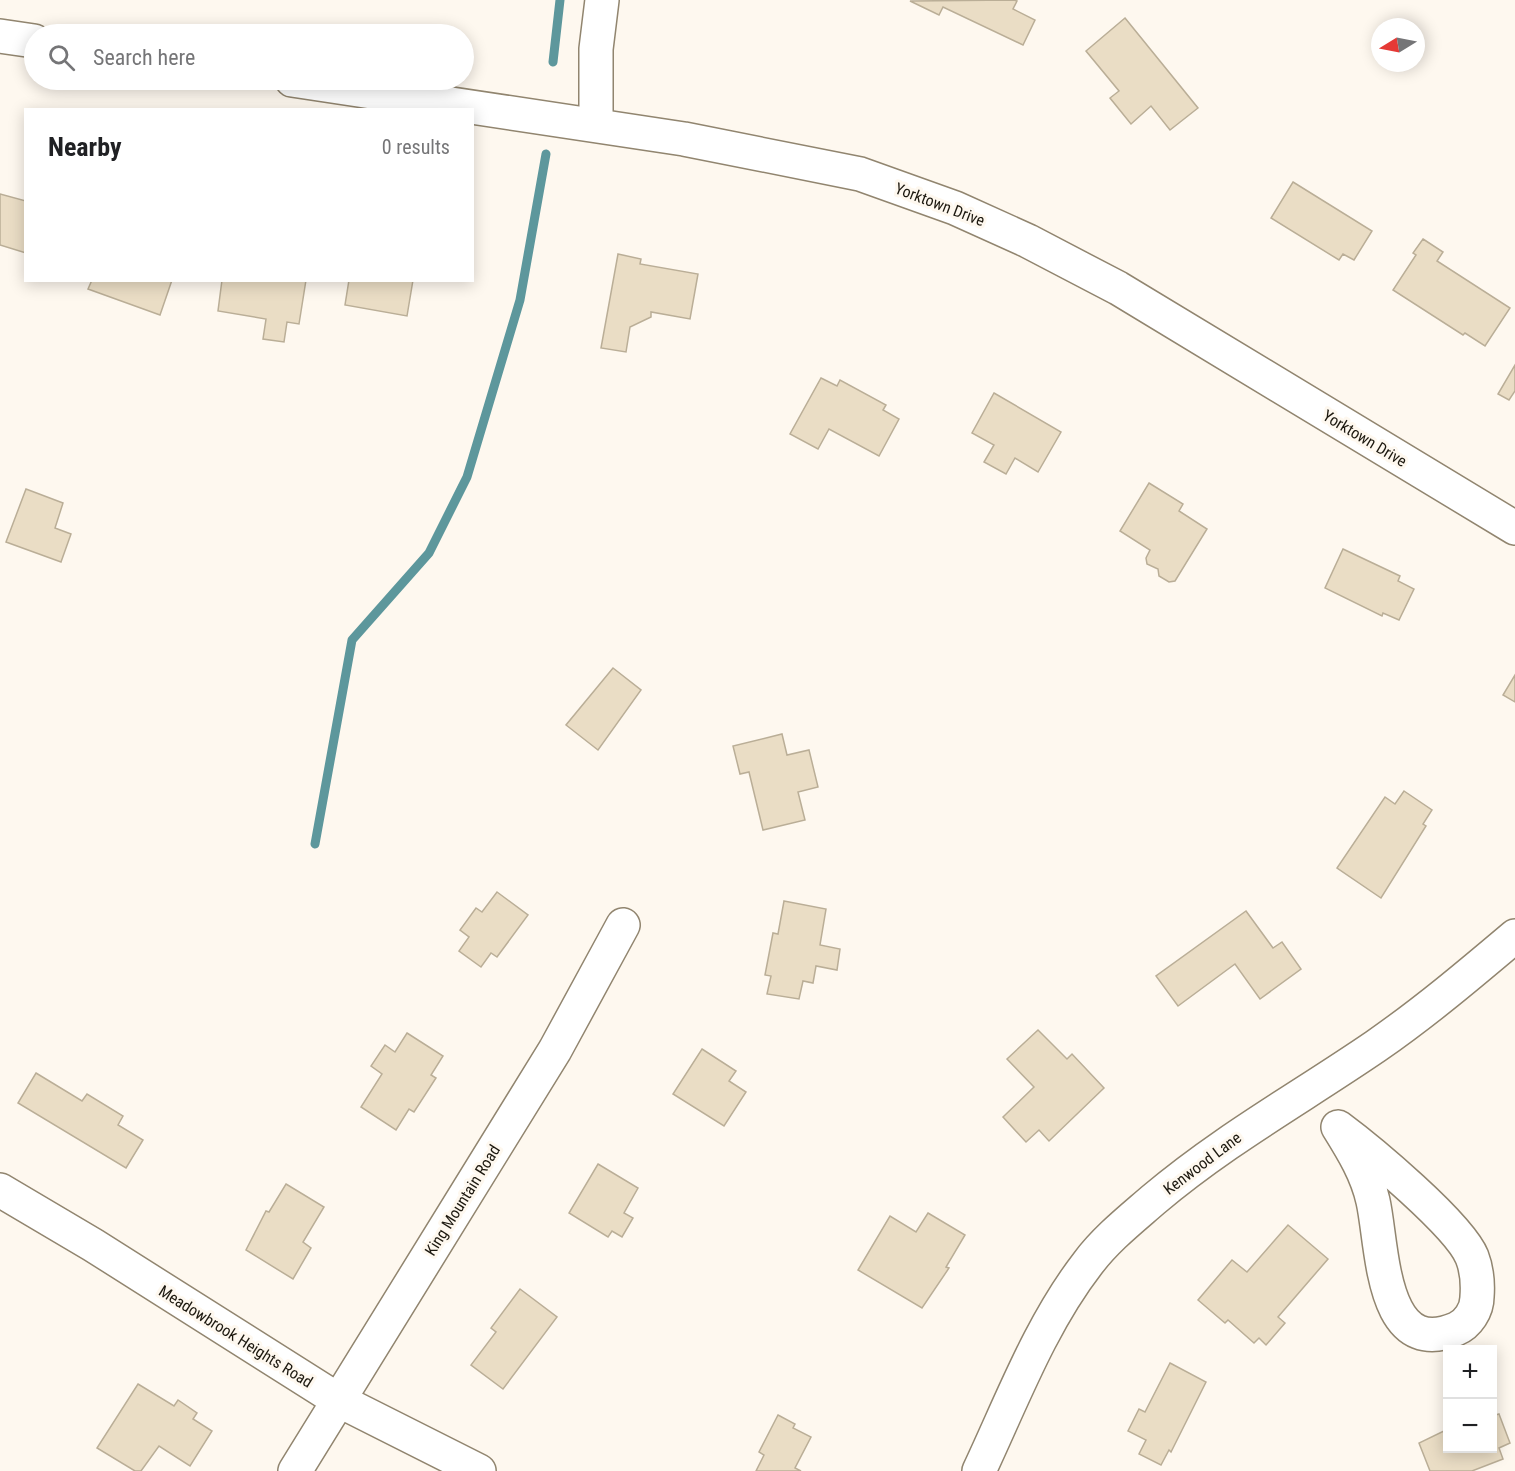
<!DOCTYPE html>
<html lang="en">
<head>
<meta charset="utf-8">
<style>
	:root { --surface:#fff; --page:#f2f2f2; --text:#202124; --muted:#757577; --line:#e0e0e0 }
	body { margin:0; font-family:"Roboto Condensed",sans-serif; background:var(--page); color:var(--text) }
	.controls { position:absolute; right:18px; bottom:18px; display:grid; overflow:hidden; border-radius:0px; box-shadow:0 3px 15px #0003 }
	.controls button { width:54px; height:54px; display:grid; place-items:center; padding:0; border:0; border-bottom:2px solid var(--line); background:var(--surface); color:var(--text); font:30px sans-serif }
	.compass { position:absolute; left:1371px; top:18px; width:54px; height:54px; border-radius:50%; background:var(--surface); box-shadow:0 3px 15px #0003; rotate:260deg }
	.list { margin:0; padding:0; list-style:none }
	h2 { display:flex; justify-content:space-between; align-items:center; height:78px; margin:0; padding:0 24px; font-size:26px }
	h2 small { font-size:20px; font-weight:400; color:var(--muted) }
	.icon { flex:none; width:33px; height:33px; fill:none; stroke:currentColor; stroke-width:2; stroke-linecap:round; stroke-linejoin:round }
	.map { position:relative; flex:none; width:1515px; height:1471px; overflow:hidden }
	.search { position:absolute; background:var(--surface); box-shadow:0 3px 15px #0003; left:24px; top:24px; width:450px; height:66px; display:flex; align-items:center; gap:15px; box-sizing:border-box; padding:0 21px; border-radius:33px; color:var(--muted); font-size:22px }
	.panel { position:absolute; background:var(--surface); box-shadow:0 3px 15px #0003; left:24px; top:108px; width:450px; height:174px; border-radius:0px }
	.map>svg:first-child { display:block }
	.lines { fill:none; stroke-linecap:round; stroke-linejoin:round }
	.stream { stroke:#5d979c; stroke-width:9 }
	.building { fill:#eaddc5; stroke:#baae97; stroke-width:1.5 }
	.minor-casing { stroke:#91856f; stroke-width:36 }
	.minor { stroke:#fff; stroke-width:33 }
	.labels { text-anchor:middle; stroke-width:6; stroke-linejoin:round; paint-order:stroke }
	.street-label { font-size:16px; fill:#1c180f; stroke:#fef8ef }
</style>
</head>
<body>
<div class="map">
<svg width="1515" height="1471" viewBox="0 0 1515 1471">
	<rect width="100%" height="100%" fill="#fef8ef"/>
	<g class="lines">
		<g class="stream">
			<path d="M553,62L560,0"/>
			<path d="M315,844L352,640L429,553L467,477L520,300L546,154"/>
		</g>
	</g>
	<g class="building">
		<path d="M1014,0L1017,1L1013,9L1035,20L1023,45L943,7L939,15L910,1Z"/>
		<path d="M1125,18L1198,108L1170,130L1151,106L1131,124L1110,98L1119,91L1086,51Z"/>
		<path d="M1293,182L1372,231L1354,260L1343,254L1339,260L1271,218Z"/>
		<path d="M0,194L26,201V253L0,245Z"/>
		<path d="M1423,239L1443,252L1437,261L1510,308L1485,346L1465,333L1463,335L1393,290L1416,255L1413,253Z"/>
		<path d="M618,254L641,259L640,264L698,274L690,319L651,312V317L630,327L626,352L601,348Z"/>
		<path d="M92,280H172L160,315L88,289Z"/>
		<path d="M222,280H306L299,324L287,322L284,342L263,339L266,319L218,311Z"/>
		<path d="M349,280H413L407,316L345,305Z"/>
		<path d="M1515,365V391L1509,400L1498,394Z"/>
		<path d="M821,378L837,386L840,380L886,405L883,410L899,419L879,456L829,429L818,449L790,434Z"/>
		<path d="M994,393L1061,432L1038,472L1015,458L1006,474L984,462L994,445L972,433Z"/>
		<path d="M1149,483L1183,504L1179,511L1207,529L1175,581L1169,582L1159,576L1158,569L1147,564L1146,558L1150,550L1120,531Z"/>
		<path d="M26,489L63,503L55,528L71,534L61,562L6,542Z"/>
		<path d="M1343,549L1400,576L1398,581L1414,589L1399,620L1383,613L1382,616L1325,588Z"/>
		<path d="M613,668L641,690L598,750L566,725Z"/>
		<path d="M1515,675V702L1503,695Z"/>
		<path d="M782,734L787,755L809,750L818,787L798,792L805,820L763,830L749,772L740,774L733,746Z"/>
		<path d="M1404,791L1432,810L1423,824L1426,826L1381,898L1337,868L1385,797L1395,804Z"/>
		<path d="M497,892L528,915L497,957L491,953L481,967L459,951L469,937L460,930L476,908L482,912Z"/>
		<path d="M784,901L826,909L820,945L840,949L837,970L816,966L813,983L803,981L799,999L767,994L771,976L765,975L773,933L778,934Z"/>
		<path d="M1246,911L1273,948L1282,942L1301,969L1260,999L1235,964L1178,1006L1156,976Z"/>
		<path d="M1038,1030L1067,1059L1072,1054L1104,1088L1049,1141L1039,1130L1026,1142L1003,1117L1034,1087L1007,1059Z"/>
		<path d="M407,1033L443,1056L431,1075L436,1078L414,1112L409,1109L396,1130L361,1107L382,1074L371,1066L385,1045L395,1052Z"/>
		<path d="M702,1049L736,1071L729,1081L746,1092L724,1126L673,1094Z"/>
		<path d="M36,1073L82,1101L87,1094L123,1116L118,1125L143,1140L126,1168L18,1103Z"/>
		<path d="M598,1164L638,1188L624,1213L633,1218L622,1237L612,1231L608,1237L569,1213Z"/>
		<path d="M286,1184L324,1207L303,1242L311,1248L293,1279L246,1250L266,1211L269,1212Z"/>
		<path d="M928,1213L965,1235L946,1267L949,1268L922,1308L858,1270L890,1216L916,1232Z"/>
		<path d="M1288,1225L1328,1259L1278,1317L1285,1323L1266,1345L1259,1338L1254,1343L1228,1320L1225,1323L1198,1300L1232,1260L1247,1272Z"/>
		<path d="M520,1289L557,1317L503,1389L471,1365L496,1332L491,1328Z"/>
		<path d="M1170,1363L1206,1382L1171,1452L1169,1450L1161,1465L1139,1454L1146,1440L1128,1431L1139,1409L1145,1412Z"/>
		<path d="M138,1384L174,1406L178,1400L197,1413L193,1419L212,1431L190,1466L159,1446L141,1471H135L97,1448Z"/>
		<path d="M1499,1414L1510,1443L1499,1448L1503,1459L1472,1471H1430L1419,1443L1448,1429V1448H1492V1416Z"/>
		<path d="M778,1415L795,1424L793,1428L811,1437L795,1468L801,1471H756L764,1455L759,1452Z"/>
	</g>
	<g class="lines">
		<defs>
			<g id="minor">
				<path d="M0,36L34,41"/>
				<path d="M292,80L684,139L860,174L955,208L1028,241L1118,288L1515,528"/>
				<path d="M596,124V49L602,0"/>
				<path d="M1338,1127C1369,1150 1459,1225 1472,1257C1477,1270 1478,1284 1477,1297C1477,1310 1468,1324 1456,1329C1380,1361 1383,1245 1373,1201C1367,1174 1353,1151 1338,1127Z"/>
				<path d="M0,1190L93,1245L338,1400L479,1471"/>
				<path d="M295,1471L555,1050L623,925"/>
				<path d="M979,1471C1012,1401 1040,1325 1088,1263C1106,1239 1130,1220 1153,1200C1224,1140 1300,1098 1376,1046C1425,1012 1470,974 1515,936"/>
			</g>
		</defs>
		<use href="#minor" class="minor-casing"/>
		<use href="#minor" class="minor"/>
	</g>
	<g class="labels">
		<g class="street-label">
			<text transform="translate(940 204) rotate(21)" y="6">Yorktown Drive</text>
			<text transform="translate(1365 438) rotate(31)" y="6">Yorktown Drive</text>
			<text transform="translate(1202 1163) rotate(-37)" y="6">Kenwood Lane</text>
			<text transform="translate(462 1200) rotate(-58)" y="6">King Mountain Road</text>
			<text transform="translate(236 1336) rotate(32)" y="6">Meadowbrook Heights Road</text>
		</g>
	</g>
</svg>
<div class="controls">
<button>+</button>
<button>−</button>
</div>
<svg class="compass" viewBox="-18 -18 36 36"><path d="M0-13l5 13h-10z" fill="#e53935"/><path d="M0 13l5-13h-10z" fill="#757577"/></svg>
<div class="search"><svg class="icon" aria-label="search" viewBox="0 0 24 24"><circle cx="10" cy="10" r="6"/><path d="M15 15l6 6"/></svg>Search here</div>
<section class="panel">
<h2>Nearby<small>0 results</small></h2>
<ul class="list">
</ul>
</section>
</div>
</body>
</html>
